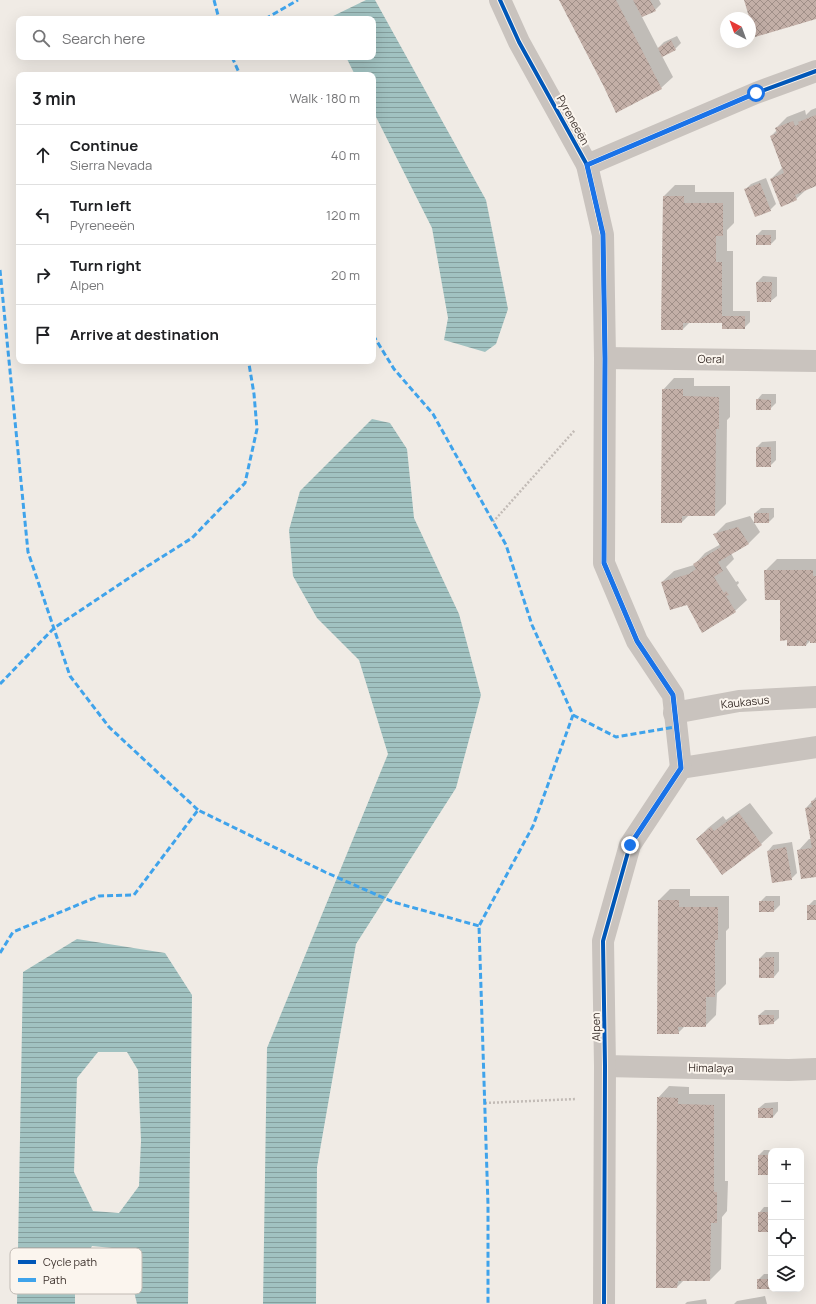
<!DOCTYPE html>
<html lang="en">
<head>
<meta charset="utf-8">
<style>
	:root { --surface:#fff; --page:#f2f2f2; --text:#202124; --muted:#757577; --line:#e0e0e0 }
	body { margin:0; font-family:Manrope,sans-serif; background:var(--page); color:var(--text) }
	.controls { position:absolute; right:12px; bottom:12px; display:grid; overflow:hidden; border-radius:8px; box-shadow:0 4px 16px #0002 }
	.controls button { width:36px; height:36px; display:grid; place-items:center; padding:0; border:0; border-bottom:1px solid var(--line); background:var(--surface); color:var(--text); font:20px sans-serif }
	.compass { position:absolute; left:720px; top:12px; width:36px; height:36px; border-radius:50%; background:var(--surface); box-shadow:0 4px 16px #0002; rotate:319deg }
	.stop { position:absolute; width:12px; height:12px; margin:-9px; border:3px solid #1a73e8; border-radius:50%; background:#fff }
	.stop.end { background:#1a73e8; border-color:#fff; box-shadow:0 1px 4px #0008 }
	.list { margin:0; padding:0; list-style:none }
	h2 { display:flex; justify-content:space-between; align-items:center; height:52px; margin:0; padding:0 16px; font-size:17px }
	h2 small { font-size:13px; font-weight:400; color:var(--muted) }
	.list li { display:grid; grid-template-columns:26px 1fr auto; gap:12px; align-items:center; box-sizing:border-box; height:60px; padding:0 16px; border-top:1px solid var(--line) }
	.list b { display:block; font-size:15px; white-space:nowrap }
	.list p { margin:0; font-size:13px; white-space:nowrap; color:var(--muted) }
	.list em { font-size:13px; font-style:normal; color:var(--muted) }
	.icon { flex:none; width:22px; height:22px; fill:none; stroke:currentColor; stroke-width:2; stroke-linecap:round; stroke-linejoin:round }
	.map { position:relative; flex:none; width:816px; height:1304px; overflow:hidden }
	.search { position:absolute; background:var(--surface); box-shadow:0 4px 16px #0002; left:16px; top:16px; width:360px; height:44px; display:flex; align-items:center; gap:10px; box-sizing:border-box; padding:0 14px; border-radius:8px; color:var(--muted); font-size:15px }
	.panel { position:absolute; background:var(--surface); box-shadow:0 4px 16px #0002; left:16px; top:72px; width:360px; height:292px; border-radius:8px }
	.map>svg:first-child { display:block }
	.water { fill:url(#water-rules); fill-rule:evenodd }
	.shadow { fill:#0003 }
	.building { fill:url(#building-cross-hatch) }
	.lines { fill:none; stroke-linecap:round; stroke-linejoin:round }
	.path { stroke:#c2bbb6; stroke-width:2.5; stroke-dasharray:2 2; stroke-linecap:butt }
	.street { stroke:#c9c3be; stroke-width:22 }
	.quiet { stroke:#3fa3eb; stroke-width:3; stroke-dasharray:6 3; stroke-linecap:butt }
	.cycleway-casing { stroke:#fbf5ee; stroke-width:6 }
	.cycleway { stroke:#0057b8; stroke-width:4 }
	.route { stroke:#1a73e8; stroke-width:5 }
	.labels { text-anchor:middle; stroke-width:4; stroke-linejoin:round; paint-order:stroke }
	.street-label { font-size:11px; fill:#3b302b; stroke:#fbf5ee }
	.key { fill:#fbf5ee; stroke:#c1bab4; stroke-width:1 }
	.key-label { font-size:11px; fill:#3b302b }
</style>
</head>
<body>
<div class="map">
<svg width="816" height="1304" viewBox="0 0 816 1304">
	<defs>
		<pattern id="water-rules" width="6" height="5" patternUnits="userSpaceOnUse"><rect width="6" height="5" fill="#a1c2c1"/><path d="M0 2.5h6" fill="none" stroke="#849e9d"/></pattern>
		<pattern id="building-cross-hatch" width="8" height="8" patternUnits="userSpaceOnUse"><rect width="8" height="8" fill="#c3afa7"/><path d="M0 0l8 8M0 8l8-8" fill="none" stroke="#a08f88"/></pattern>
	</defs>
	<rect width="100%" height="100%" fill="#f0ebe5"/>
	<g class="water">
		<path d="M366,0H375L486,200L508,309L496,344L485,352L444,340L448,318L432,228L373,111V75H355L346,57H373V19H329V18Z"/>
		<path d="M372,419L390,423L407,449L414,518L459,614L481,695L456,788L356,944L317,1167L316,1304H263L267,1048L388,754L359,660L317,618L293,576L289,530L300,491Z"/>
		<path d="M77,939L165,953L192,995L188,1304H137L127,1262L112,1248L92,1246L75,1278V1304H17L23,972ZM98,1052H127L138,1070L141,1141L139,1186L119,1213L93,1211L74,1172L77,1078Z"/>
	</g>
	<g class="shadow">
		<path d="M560,0H659L661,4L655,10L642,17L658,48L664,42L677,36L681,43L675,49L662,56L673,77L661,88Z"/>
		<path d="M816,108V185L807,189L796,199L771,179L782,168L771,136L777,130L776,128L787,117L805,110L806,115L811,110Z"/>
		<path d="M766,178L776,204L770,210L745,190L751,184Z"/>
		<path d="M675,185H695V192H734V223L727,230V251H733V311H750V322L744,328L723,322H690L683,329L664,196Z"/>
		<path d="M762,230H776V239L771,244L757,235Z"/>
		<path d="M763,276L777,277V296L771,301H758L757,282Z"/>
		<path d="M674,378H694V386H730V417L727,420L726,504L715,515H689L682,522L663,390Z"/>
		<path d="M762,394H776V403L770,409L757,400Z"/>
		<path d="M776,441V460L770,466L757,447L762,442Z"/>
		<path d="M761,508H774V517L769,522L755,513Z"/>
		<path d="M750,516L760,532L749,543L731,553L734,559L726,567L736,582L738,581L739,583L737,585L747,600L735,611L703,632L687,604L662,582L674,571L694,565L705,553L721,544L715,534L726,523Z"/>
		<path d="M777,559H816V642L811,640L806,645L788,639L781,599L765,571Z"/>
		<path d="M816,797V876L798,851L809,839H811L806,808Z"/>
		<path d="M750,803L773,833L761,844L722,873L697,839L708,828L723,816L726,820Z"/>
		<path d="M792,842L797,873L791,879L768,851L773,845Z"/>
		<path d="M670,889H690V896H729V928L726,931V984L717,993L716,1015L705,1026H685L678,1033L659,900Z"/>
		<path d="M766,896H780V905L774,911L760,902Z"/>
		<path d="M814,900H816V919L808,906Z"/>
		<path d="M766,952H779V971L774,977L760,958Z"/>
		<path d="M765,1010H779V1018L773,1023L759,1015Z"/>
		<path d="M669,1086L689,1087V1094H725V1181H728L727,1211L722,1217L721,1269L710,1280H684L677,1287L658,1098Z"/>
		<path d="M778,1102V1111L773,1117L759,1108L765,1103Z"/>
		<path d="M764,1150H778V1151H771V1174L759,1155Z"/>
		<path d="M764,1207H771V1231L759,1213Z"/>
		<path d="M764,1274H771V1288L758,1280Z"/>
		<path d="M765,1296L767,1304H734L737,1301Z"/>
		<path d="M706,1299L707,1304H685L687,1302Z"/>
	</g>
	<g class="building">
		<path d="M559,0H616L662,89L616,113L604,87Z"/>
		<path d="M633,0H650L656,11L642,17Z"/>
		<path d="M744,0H816V19L755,37Z"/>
		<path d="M671,40L676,50L662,57L658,48Z"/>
		<path d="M816,115V186L795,195L797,200L781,207L770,179L784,173L770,136L777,133L775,128L793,121L795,126L799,124L798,122Z"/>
		<path d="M760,183L771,211L755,217L744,189Z"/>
		<path d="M663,196H684V203H723V236H716V262H722V316H745V329H722V323H683V330H661Z"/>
		<rect x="756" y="235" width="15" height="10"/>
		<path d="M756,282H772L771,302H757Z"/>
		<path d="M662,389H683V396L719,397V429H716L715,516H682V523H661Z"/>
		<path d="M756,399L771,400V410H756Z"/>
		<rect x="756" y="447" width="15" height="20"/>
		<rect x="754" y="513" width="15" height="10"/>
		<path d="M738,527L749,544L718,562L723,571L714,577L724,593L726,591L729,595L726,596L736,612L702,633L687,605L670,610L661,582L689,574L696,569L693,564L721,547L713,534Z"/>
		<path d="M764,570H813V576H816V643H810V641L807,640L806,646H787V640L780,641V600H765Z"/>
		<path d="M816,800V877L801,879L797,850L812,848L805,808L812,807L811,801Z"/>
		<path d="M739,813L762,845L722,875L696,839L711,827L714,831Z"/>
		<path d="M786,847L792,880L772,883L767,851Z"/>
		<path d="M658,900H679V907H718V940H715V997H706V1027H678L679,1034H657Z"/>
		<rect x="759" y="901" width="15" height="11"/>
		<rect x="807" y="905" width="9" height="15"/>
		<path d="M774,957V978H759V958Z"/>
		<path d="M758,1015H774V1024L759,1025Z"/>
		<path d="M657,1097L678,1098V1104L714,1105V1192H717V1223H711L710,1281H678L677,1288H656Z"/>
		<rect x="758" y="1108" width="15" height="10"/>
		<rect x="758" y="1155" width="13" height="20"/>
		<rect x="758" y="1212" width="13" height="20"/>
		<rect x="757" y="1279" width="14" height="10"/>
	</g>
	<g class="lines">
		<g class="path">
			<path d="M493,522L575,430"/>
			<path d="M485,1103L576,1099"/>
		</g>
		<g class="street">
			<path d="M500,0L519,42L587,165L603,235L605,358L604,563L637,641L673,695L681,768"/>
			<path d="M587,165L756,93L816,71"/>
			<path d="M605,358L816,361"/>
			<path d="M674,713L739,701L816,697"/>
			<path d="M681,768L816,747"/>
			<path d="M605,1066L789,1070L816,1069"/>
			<path d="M604,1304L605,1066L603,941L630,845L681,768"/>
		</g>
		<g class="quiet">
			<path d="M214,0L219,19"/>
			<path d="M265,19L298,0"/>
			<path d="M232,57L240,75"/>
			<path d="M0,270L28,552L70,676L109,727L198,810"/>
			<path d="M373,335L394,369L433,414L506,545L532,625L573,715L533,826L479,926L488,1205V1304"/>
			<path d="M0,684L54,628L135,574L192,538L245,483L257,429L254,394L249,364L250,361"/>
			<path d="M573,715L616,737L675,727"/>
			<path d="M0,953L13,932L99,896L134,895L198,810L325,872L393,902L479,926"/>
		</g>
		<defs>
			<g id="cycleway">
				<path d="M500,0L519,42L587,165L603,235L605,358L604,563L637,641L673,695L681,768L630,845L603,941L605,1066L604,1304"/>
				<path d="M587,165L756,93L816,71"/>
			</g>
		</defs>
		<use href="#cycleway" class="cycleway-casing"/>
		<use href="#cycleway" class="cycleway"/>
	</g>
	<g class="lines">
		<path class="route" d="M630,845L681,768L673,695L637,641L604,563L605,358L603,234L587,165L756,93"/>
	</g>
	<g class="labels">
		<g class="street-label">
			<text transform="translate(573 120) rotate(61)" y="4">Pyreneeën</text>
			<text transform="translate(711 359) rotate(1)" y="4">Oeral</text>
			<text transform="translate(745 702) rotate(-6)" y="4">Kaukasus</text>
			<text transform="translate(596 1027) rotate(-91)" y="4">Alpen</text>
			<text transform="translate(711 1068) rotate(1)" y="4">Himalaya</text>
		</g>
	</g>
	<rect x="10" y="1248" width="132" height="46" rx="6" class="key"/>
	<rect x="18" y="1260" width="18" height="4" fill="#0057b8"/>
	<rect x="18" y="1278" width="18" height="4" fill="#3fa3eb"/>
	<g class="key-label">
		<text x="43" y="1266">Cycle path</text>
		<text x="43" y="1284">Path</text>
	</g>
</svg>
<div class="controls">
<button>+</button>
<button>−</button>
<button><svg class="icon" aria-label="locate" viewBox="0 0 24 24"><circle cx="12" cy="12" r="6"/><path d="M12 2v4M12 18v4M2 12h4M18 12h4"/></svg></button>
<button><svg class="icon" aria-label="layers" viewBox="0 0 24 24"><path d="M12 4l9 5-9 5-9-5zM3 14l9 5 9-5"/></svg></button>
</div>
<svg class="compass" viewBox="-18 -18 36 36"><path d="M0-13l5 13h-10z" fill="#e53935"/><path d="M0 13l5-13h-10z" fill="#757577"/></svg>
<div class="stop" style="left:756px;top:93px"></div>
<div class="stop end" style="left:630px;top:845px"></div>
<div class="search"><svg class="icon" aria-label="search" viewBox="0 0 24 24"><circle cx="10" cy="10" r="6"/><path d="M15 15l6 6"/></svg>Search here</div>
<section class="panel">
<h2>3 min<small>Walk · 180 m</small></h2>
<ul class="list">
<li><svg class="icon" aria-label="ahead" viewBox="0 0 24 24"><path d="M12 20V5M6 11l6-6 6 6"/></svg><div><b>Continue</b><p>Sierra Nevada</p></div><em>40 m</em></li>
<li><svg class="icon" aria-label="left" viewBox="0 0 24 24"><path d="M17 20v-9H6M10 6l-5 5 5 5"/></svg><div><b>Turn left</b><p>Pyreneeën</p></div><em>120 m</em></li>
<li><svg class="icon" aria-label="right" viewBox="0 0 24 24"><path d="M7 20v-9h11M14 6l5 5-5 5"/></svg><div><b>Turn right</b><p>Alpen</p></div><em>20 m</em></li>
<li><svg class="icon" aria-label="arrive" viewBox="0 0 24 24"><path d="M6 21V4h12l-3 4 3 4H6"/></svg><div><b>Arrive at destination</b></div></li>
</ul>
</section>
</div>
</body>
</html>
